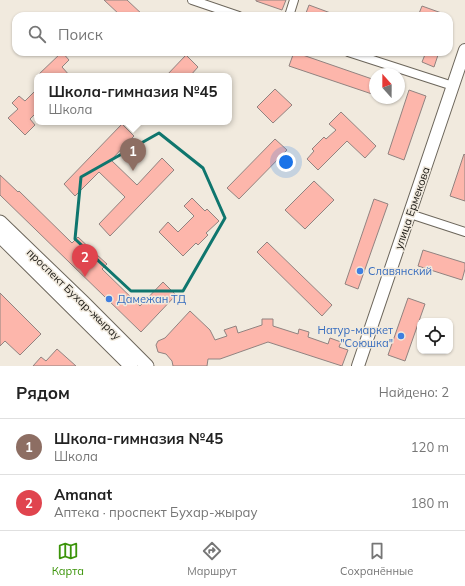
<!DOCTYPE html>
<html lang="ru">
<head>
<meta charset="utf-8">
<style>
	:root { --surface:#fff; --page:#f2f2f2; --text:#222; --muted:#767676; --line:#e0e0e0; --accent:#3b9409 }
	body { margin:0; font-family:Mulish,sans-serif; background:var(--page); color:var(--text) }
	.controls { position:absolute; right:12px; bottom:12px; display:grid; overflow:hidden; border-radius:8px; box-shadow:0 1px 3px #0004 }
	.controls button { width:36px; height:36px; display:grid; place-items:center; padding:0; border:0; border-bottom:1px solid var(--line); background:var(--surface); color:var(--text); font:20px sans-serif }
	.compass { position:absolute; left:369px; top:68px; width:36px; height:36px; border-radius:50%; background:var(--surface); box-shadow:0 1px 3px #0004; rotate:339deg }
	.you { position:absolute; left:286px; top:162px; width:14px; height:14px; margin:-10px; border:3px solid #fff; border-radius:50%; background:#1a73e8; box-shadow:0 0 0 6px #1a73e833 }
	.badge { display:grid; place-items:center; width:26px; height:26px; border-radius:50%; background:var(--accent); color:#fff; font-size:13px; font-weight:700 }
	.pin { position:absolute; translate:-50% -33px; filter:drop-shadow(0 1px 2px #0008) }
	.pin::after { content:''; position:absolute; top:21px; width:14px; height:12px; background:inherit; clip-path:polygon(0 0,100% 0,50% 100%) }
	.popup { position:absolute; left:34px; top:73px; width:198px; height:52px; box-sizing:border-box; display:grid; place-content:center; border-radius:8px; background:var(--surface); filter:drop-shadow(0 1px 3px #0005); font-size:13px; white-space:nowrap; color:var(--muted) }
	.popup b { font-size:15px; color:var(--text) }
	.popup::after { content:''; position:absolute; left:50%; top:100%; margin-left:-8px; border:8px solid transparent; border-top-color:var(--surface) }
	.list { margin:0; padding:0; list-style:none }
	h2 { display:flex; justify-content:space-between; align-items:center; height:52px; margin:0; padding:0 16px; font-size:17px }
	h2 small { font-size:13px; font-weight:400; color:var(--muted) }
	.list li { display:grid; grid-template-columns:26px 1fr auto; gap:12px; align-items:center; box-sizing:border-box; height:56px; padding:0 16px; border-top:1px solid var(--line) }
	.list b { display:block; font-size:15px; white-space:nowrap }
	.list p { margin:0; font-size:13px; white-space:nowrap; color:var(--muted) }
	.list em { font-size:13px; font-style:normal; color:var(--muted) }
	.icon { flex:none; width:22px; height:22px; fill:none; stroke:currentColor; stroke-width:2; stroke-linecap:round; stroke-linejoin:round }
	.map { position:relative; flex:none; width:465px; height:366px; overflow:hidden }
	.search { position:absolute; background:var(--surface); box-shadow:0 1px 3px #0004; left:12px; right:12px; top:12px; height:44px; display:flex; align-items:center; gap:10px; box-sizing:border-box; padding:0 14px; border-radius:12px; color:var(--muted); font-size:15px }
	.sheet { height:164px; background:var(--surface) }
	nav { display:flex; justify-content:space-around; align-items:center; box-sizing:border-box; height:56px; border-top:1px solid var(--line); background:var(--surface); font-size:11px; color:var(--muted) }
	nav a { display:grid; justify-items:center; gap:2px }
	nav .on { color:var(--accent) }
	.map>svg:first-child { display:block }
	.building { fill:#fdb6ab; stroke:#918380 }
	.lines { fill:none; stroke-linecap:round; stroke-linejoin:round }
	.minor-casing { stroke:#6c665b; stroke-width:10 }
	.secondary-casing { stroke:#6c665b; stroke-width:14 }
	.primary-casing { stroke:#6c665b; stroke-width:15 }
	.minor { stroke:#fff; stroke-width:8 }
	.secondary { stroke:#fff; stroke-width:12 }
	.primary { stroke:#fff; stroke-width:13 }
	.marked { fill:none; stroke:#0f766e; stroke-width:3; stroke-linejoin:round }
	.shop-dot { fill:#3f7fe0; stroke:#f1eade; stroke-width:1.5 }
	.labels { text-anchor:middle; stroke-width:3; stroke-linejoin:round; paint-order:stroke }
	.street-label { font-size:11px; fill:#1b1914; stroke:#f1eade }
	.shop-label { font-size:11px; fill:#366cbe; stroke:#f1eade; text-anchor:start }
</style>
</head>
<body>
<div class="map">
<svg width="465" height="366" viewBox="0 0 465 366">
	<rect width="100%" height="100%" fill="#f1eade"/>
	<g class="building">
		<path d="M104,0H127L144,16H121Z"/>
		<path d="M256,0H286L282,10L256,1Z"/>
		<path d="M309,5L336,15V16H314L306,13Z"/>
		<path d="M422,6L447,15L446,16H418Z"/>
		<path d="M62,52L69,60L62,67L70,76H37Z"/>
		<path d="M294,52L375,80V95L289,66Z"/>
		<path d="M426,52H439L434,67L422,62Z"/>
		<path d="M186,55L198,67L190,76H166Z"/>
		<path d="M37,89V112L30,119L35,125L25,135L8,118L18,109L12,103L19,96L25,101Z"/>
		<path d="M275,89L292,105L273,123L257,107Z"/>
		<path d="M409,90L426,96L404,160L388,154Z"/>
		<path d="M341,112L376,146L365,158L347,141L318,170L307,159L314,151L312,149L324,137L326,139L336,130L329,124Z"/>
		<path d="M122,124L134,136L111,160L137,185L162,158L174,170L110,236L99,224L125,197L99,172L75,196L64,184Z"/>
		<path d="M275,139L287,150L239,199L227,188Z"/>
		<path d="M464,154L465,155V201L450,196Z"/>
		<path d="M0,175L18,192L19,191L72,243L78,237L96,254L107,264L102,269L140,306L163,282L176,295L141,332L0,195Z"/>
		<path d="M314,181L334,200L305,229L285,210Z"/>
		<path d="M192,198L205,211L207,209L219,221L206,233L208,235L198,245L196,243L183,256L159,232L168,222L178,232L194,216L184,206Z"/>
		<path d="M374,199L388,204L358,289L345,284Z"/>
		<path d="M267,242L332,305L322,316L257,252Z"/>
		<path d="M423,250L465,263V269L462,280L418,266Z"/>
		<path d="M0,293L41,334L20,355L5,341L0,346Z"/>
		<path d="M408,298L425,304L405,361L388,355Z"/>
		<path d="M190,311L210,330L215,340L227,336L224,330L236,326L238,333L262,325V319H273V326L298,334L299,329L309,332L308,337L328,344L330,338L341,342L339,347L348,350L342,366L268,342L220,359H208L207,366H173L172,361L166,354L158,352L156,345L158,341L165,338Z"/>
		<path d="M57,349L76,366H33L41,357L46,361Z"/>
	</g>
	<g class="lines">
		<defs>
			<g id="minor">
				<path d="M192,0L239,16"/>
				<path d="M289,16L294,0"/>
				<path d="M348,52L453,86"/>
				<path d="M410,214L465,232"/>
			</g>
			<path id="secondary" d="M358,366L465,50"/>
			<g id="primary">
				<path d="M0,222L83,302L147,366"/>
				<path d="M0,236L131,366"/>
			</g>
		</defs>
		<use href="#minor" class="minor-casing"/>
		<use href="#secondary" class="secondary-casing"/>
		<use href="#primary" class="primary-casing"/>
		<use href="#minor" class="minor"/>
		<use href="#secondary" class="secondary"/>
		<use href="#primary" class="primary"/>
	</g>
	<path class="marked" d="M159,133L203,168L225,218L183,291H131L75,239L81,177Z"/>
	<g class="shop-dot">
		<circle cx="360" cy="271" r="4"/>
		<circle cx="109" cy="299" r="4"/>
		<circle cx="401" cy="336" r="4"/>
	</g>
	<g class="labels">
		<g class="street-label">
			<text transform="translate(412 208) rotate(-71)" y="4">улица Ермекова</text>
			<text transform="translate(74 294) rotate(44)" y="4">проспект Бухар-жырау</text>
		</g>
		<g class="shop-label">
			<text x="368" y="275">Славянский</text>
			<text x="117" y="303">Дамежан ТД</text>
			<text x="393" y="334" text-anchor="end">Натур-маркет<tspan x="393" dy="13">"Союшка"</tspan></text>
		</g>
	</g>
</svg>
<div class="controls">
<button><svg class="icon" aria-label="locate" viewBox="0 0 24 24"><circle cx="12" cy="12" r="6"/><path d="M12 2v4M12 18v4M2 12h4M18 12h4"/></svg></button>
</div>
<svg class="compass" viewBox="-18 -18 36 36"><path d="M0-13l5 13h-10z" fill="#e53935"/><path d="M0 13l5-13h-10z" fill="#767676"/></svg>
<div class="you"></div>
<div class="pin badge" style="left:133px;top:171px;background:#8d6e63">1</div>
<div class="popup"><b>Школа-гимназия №45</b>Школа</div>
<div class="pin badge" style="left:85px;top:277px;background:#e0444e">2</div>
<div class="search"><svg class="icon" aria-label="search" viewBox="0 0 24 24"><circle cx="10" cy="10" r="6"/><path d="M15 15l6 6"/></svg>Поиск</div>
</div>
<section class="sheet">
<h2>Рядом<small>Найдено: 2</small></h2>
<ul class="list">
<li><span class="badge" style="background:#8d6e63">1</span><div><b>Школа-гимназия №45</b><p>Школа</p></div><em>120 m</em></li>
<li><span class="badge" style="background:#e0444e">2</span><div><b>Amanat</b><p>Аптека · проспект Бухар-жырау</p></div><em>180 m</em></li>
</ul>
</section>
<nav>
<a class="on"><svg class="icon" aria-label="map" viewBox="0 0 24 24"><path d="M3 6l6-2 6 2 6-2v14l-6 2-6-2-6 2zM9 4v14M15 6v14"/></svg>Карта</a>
<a><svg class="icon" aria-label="directions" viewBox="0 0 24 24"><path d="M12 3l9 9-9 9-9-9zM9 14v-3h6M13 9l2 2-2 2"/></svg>Маршрут</a>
<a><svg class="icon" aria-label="saved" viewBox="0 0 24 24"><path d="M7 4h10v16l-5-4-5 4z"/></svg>Сохранённые</a>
</nav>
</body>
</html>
